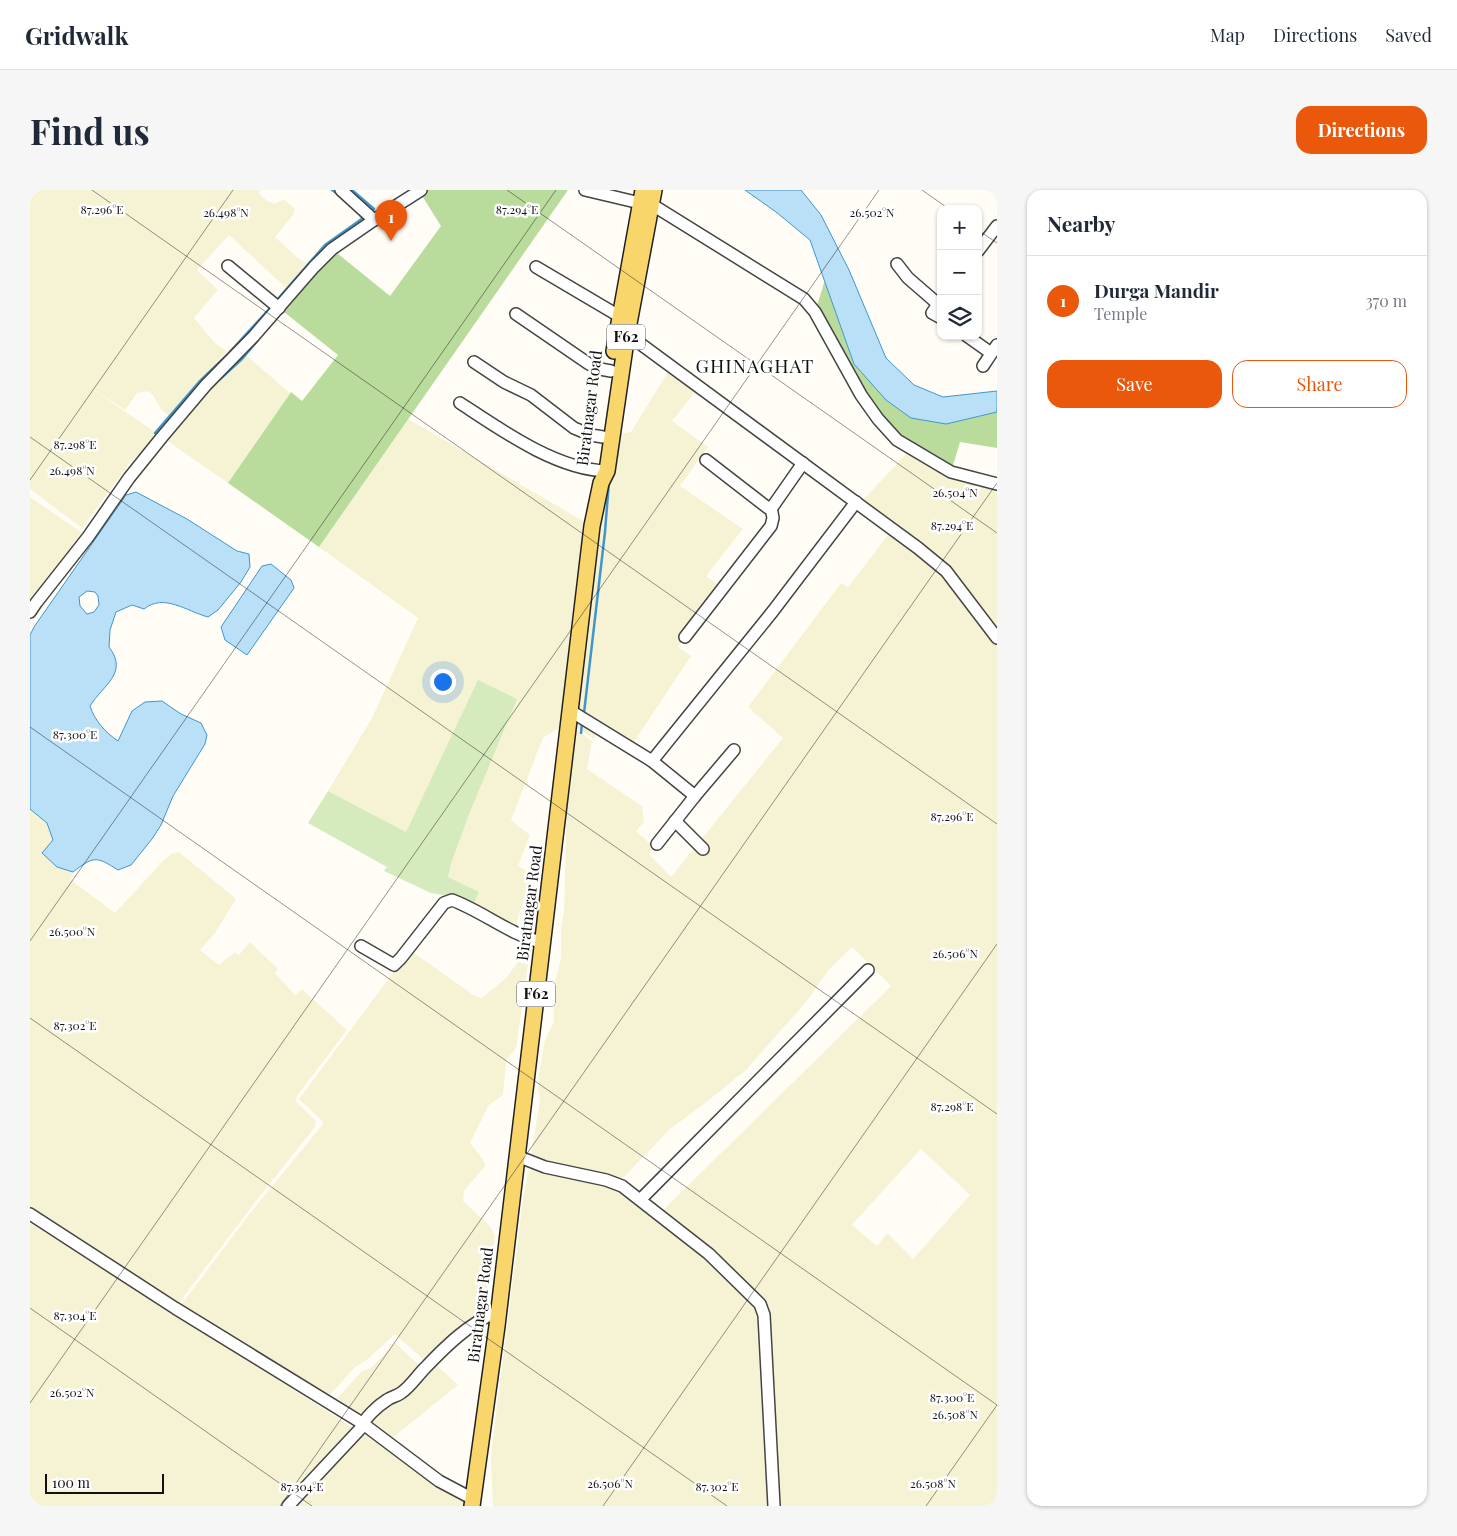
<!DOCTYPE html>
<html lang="en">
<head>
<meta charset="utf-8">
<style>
	:root { --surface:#fff; --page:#f6f6f7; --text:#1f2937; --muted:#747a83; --line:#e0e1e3; --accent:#ea580c }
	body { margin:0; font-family:"Playfair Display",serif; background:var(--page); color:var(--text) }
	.controls { position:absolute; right:15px; top:15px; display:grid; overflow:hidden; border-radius:10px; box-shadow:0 1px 4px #0004 }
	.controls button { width:45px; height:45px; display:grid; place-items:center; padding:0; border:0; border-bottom:1px solid var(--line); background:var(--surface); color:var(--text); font:25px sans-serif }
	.scale { position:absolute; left:15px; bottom:12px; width:119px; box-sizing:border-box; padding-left:5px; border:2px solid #111; border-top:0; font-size:14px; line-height:18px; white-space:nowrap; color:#111; -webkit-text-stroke:4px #fff; paint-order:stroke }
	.you { position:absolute; left:412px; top:491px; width:18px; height:18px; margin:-12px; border:4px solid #fff; border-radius:50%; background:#1a73e8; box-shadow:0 0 0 8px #1a73e833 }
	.badge { display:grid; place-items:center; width:32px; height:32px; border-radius:50%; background:var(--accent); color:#fff; font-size:16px; font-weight:700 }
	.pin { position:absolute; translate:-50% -41px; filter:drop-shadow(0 1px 2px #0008) }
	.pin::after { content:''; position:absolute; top:26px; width:18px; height:15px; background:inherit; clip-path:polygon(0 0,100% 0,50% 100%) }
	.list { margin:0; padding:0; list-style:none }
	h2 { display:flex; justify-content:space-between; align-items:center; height:65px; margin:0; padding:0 20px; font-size:21px }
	h2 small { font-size:16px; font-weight:400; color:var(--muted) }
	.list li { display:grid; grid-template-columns:32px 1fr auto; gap:15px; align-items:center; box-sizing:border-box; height:90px; padding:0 20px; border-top:1px solid var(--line) }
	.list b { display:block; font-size:19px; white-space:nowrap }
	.list p { margin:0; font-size:16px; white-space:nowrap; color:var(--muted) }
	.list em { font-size:16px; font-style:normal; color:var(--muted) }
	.actions { display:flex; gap:10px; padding:15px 20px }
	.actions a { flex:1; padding:11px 0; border:1px solid var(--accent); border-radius:15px; text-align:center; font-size:18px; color:var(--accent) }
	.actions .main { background:var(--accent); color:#fff }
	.icon { flex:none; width:28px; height:28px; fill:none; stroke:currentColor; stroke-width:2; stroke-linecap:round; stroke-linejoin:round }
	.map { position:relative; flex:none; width:967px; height:1316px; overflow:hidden; border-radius:15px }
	header { display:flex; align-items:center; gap:30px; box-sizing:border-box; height:70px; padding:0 25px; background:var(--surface); border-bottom:1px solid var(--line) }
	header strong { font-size:24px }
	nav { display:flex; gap:28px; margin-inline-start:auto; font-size:18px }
	.intro { display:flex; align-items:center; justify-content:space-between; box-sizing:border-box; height:120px; padding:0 30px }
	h1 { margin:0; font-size:35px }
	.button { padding:12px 22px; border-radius:15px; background:var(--accent); color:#fff; font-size:18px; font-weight:700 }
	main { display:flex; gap:30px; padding:0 30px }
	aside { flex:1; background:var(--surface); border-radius:15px; box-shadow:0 1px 4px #0004 }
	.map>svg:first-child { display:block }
	.farmland { fill:#f6f3d4; fill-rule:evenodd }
	.green { fill:#d5ebbd }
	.forest { fill:#b9dc9c }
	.water { fill:#b9e0f7; stroke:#3f96cf; fill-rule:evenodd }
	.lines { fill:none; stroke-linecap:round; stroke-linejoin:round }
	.stream { stroke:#3f96cf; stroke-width:2.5 }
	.minor-casing { stroke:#444; stroke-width:14 }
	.major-casing { stroke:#222; stroke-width:18 }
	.minor { stroke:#fff; stroke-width:11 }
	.major { stroke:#f9d66b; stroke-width:15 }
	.ticks { fill:none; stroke:#111; stroke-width:1; stroke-opacity:0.45 }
	.labels { text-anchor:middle; stroke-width:5; stroke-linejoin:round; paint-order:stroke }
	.shield { fill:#fff; stroke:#585858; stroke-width:1 }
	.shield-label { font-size:15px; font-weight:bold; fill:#111 }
	.street-label { font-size:16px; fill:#111; stroke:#fff }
	.quarter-label { font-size:19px; letter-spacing:1px; fill:#111; stroke:#fff }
	.ticks-label { font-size:12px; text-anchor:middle; fill:#111; stroke:#fff; stroke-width:5; stroke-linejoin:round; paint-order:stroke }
</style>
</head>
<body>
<header>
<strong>Gridwalk</strong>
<nav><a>Map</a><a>Directions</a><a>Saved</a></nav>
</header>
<div class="intro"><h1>Find us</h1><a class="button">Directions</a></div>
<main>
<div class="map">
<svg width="967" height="1316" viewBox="0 0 967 1316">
	<rect width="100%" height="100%" fill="#fffdf5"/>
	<g class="farmland">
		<path d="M0,0H230L229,3L237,11L245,14L250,11L255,10L265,19L263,25L245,47L269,69L277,73L256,98L199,45L167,80L188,100L164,128L186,154L197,161L166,194L139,226L131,219L123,205L118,201L107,203L95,220L61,198L132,247L102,270L52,338L0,299Z"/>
		<path d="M216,165L260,203L198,293L136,250L179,200Z"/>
		<path d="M641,177L669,197L642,231L678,257L650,296L713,339L676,386L693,398L648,457L661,466L600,558L567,537L564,549L538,532L513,548L481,630L500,645L488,676L501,683L484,742L442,718L449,702L418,687L421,674L440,622L486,509L409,573L376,642L298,601L342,528L388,428L289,357L378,229L562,336L570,292L573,247L601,242Z"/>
		<path d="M881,259L898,270L967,294V1316H749L737,1119L632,1021L861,796L822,757L798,781L776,812L716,880L674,914L640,939L593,988L518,972L501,965L510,910L508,899L509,884L515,850L524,832L523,800L531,768V736L534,722L539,534L562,551L557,579L612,616L614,632L606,641L624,657L619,664L641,687L753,548L718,517L811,393L818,397L862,340L829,314ZM891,959L940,1005L883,1069L857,1043L847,1056L822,1035Z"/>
		<path d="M0,307L58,347L0,425Z"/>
		<path d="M0,619L17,633L23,650L12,663L27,677L43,682L41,690L85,723L132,672L141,664L149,662L206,709L185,743L170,760L189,775L205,762L209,765L220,752L248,779L245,783L265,805L272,799L317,840L267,906L266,912L286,931L285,937L229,1007L145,1118L0,1024Z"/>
		<path d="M380,760L445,806L452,808L476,788L488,772L498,775L486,858L476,871L473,905L459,915L440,953L452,968L456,975L434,1001L433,1011L460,1036L465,1046L459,1090L453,1116L445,1126L396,1172L365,1144L338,1169L324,1178L298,1207L151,1115L221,1022L294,933L269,909Z"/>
		<path d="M503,978L587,997L679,1068L724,1114L727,1121L729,1136L740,1316H463L461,1271L462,1256L493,1009L498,983Z"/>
		<path d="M0,1033L236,1181L324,1239L253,1316H0Z"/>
		<path d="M365,1153L390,1176L369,1199L332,1228L304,1212L332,1181L342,1177Z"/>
		<path d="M404,1173L428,1195L361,1249L337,1232Z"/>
		<path d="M336,1243L434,1312L433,1316H263L330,1244Z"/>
	</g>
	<path class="green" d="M448,490L487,509L440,622L421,674L418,687L449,702L442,718L419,706L401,703L354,681L357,677L278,633L298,601L376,642Z"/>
	<g class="forest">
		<path d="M391,0H538L289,357L198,293L261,202L272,211L308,165L249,118L302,59L360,106L411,36L389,1Z"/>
		<path d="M795,90L824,174L916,234L967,222V258L930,252L921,282L898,270L848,229L785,122Z"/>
	</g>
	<g class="water">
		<path d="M715,0H771L791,25L819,80L856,168L884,195L913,207L967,201V222L916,234L881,228L856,210L824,174L780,50L746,22Z"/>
		<path d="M106,302L157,329L207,361L219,364L220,377L211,392L188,420L178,427C156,421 134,403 114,419L102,415L86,422L80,440L79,457C99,483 73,495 60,516C65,531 75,542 88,551L102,521L115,512L132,511L151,524L171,533L177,545L175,554L143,606L131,635L122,649L101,675L88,680C66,666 64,666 43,682L27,677L12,663L23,650L17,633L0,619V445L4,437L96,305ZM57,401L65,402L68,406L69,415L64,422L57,424L50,416L49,407Z"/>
		<path d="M241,374L261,390L264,398L217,465L195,450L191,437L232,376Z"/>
	</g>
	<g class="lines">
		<g class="stream">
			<path d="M302,0L308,4"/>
			<path d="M322,0L344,19"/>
			<path d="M247,110L295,55L333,28L330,25"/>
			<path d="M190,189L212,169L228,150"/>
			<path d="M125,243L169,192L197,165L241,117"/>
			<path d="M554,523L575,342L579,291"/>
			<path d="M551,543L552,534"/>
		</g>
		<defs>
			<g id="minor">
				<path d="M311,0L344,30"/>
				<path d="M555,0L610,13"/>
				<path d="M621,14L774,109L785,122L831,205L848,229L867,250L921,282L967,294"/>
				<path d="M948,61L967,36"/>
				<path d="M867,74L878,88L908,114"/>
				<path d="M198,76L249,118"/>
				<path d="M506,77L589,126"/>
				<path d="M911,110L902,123L911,128"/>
				<path d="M486,124L559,174L570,179L581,181"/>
				<path d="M593,141L888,358L916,381L967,448"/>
				<path d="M937,146L961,163"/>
				<path d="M444,172L474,192L501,205L544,238L561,245L573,247"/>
				<path d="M953,176L967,155"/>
				<path d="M430,213C471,240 527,280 577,281"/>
				<path d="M676,270L738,318L743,316L773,273"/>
				<path d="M0,422L6,413L58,347L99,288L132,247L176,195L224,146L284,77L302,59L344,30L391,0"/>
				<path d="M655,447L741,336L743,328L741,317"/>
				<path d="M539,520L622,571L665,606"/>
				<path d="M622,571L743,421L826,312"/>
				<path d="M645,631L673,659"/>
				<path d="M627,654L665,606L704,560"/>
				<path d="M331,756L364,775L371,768L414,713L422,710C454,722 480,745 512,752"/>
				<path d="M487,966L515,977L576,990L592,996L679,1064L730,1114L734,1125L744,1316"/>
				<path d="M611,1009L838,780"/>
				<path d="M0,1024L145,1118L332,1233L409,1291L443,1309"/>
				<path d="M258,1316L331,1238C334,1228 349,1215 357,1210C361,1207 367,1206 371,1203C380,1197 387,1186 395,1178C415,1157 439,1133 467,1122"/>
			</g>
			<g id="major">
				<path d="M584,161L613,0"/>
				<path d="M442,1316L467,1136L562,336L571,293L577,281L597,144L624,0"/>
			</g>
		</defs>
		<use href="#minor" class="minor-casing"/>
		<use href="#major" class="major-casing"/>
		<use href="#minor" class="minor"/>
		<use href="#major" class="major"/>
	</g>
	<path class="ticks" d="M62,0L967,634M477,0L967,343M892,0L919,19M948,40L967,53M0,247L967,924M0,290L203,0M0,537L967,1215M0,751L526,0M0,828L697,1316M0,1118L282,1316M0,1213L849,0M250,1316L967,293M573,1316L967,754M896,1316L967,1215"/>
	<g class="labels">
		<g class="shield">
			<rect x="577" y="134.5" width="38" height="25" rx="4"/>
			<rect x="487" y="791.5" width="38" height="25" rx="4"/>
		</g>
		<g class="shield-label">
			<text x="596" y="152">F62</text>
			<text x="506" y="809">F62</text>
		</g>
		<g class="street-label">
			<text transform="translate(559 218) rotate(-83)" y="6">Biratnagar Road</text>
			<text transform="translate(499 713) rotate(-83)" y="6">Biratnagar Road</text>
			<text transform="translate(450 1115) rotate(-83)" y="6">Biratnagar Road</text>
		</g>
		<g class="quarter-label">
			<text x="725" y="183">GHINAGHAT</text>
		</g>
	</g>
	<g class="ticks-label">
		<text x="72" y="24">87.296°E</text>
		<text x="487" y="24">87.294°E</text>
		<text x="196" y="27">26.498°N</text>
		<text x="842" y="27">26.502°N</text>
		<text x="45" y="259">87.298°E</text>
		<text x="42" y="285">26.498°N</text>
		<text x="925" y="307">26.504°N</text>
		<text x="922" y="340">87.294°E</text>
		<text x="45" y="549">87.300°E</text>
		<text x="922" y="631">87.296°E</text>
		<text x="42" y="746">26.500°N</text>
		<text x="925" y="768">26.506°N</text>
		<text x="45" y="840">87.302°E</text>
		<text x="922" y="921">87.298°E</text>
		<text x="45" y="1130">87.304°E</text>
		<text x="42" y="1207">26.502°N</text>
		<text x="922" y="1212">87.300°E</text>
		<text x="925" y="1229">26.508°N</text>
		<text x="580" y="1298">26.506°N</text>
		<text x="903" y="1298">26.508°N</text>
		<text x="272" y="1301">87.304°E</text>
		<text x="687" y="1301">87.302°E</text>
	</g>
</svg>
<div class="controls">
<button>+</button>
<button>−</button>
<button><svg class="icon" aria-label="layers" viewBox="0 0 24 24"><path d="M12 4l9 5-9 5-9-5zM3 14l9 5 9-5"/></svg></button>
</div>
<div class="scale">100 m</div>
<div class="you"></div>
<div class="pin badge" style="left:361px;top:51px">1</div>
</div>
<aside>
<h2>Nearby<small></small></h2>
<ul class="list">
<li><span class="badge">1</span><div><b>Durga Mandir</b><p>Temple</p></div><em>370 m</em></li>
</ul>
<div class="actions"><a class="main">Save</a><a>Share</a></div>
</aside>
</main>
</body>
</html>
